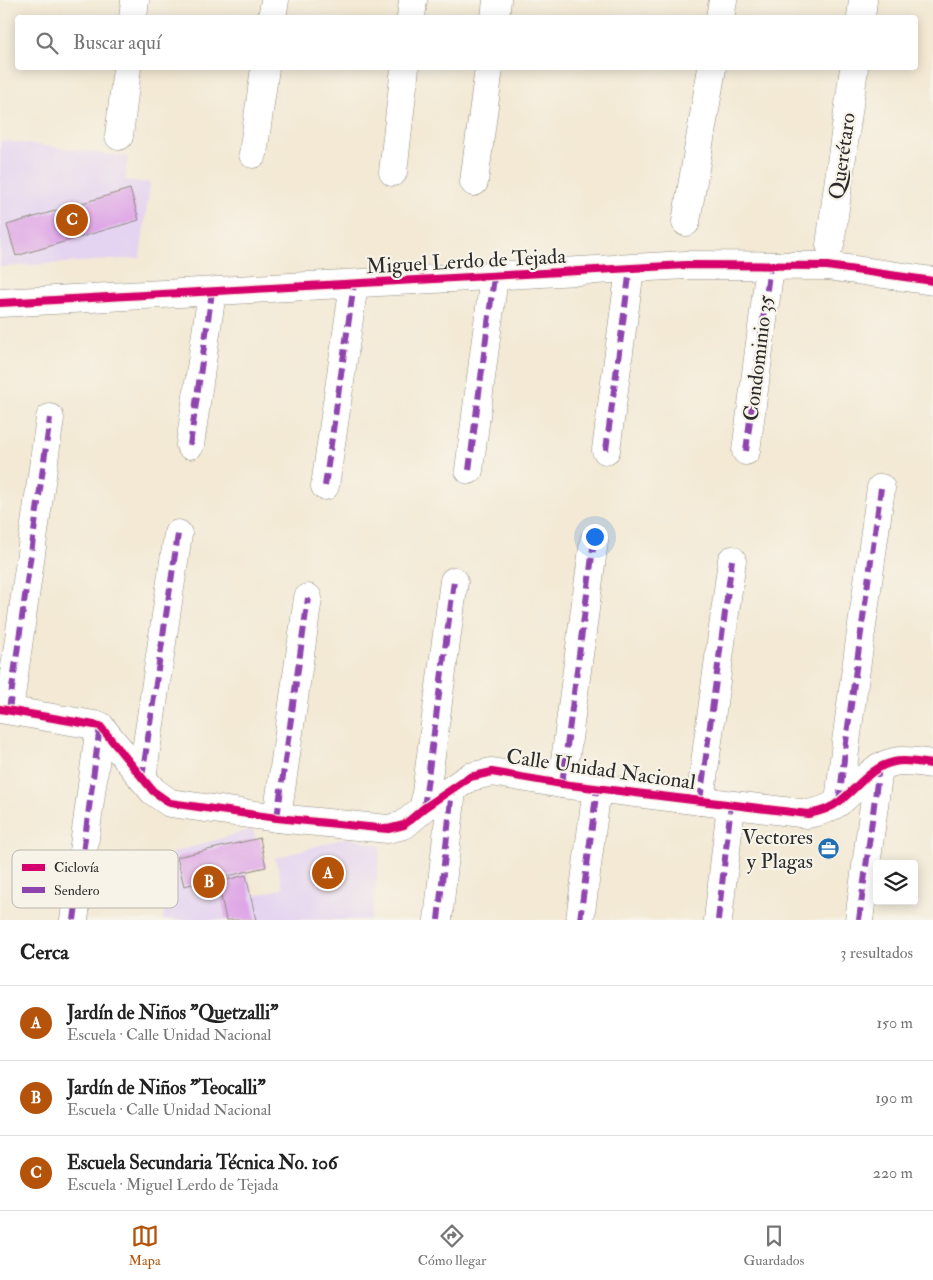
<!DOCTYPE html>
<html lang="es">
<head>
<meta charset="utf-8">
<style>
	:root { --surface:#fff; --page:#f6f6f6; --text:#222; --muted:#767676; --line:#e0e0e0; --accent:#b45309 }
	body { margin:0; font-family:"IM FELL Double Pica",serif; background:var(--page); color:var(--text) }
	.controls { position:absolute; right:15px; bottom:15px; display:grid; overflow:hidden; border-radius:5px; box-shadow:0 2px 12px #0003 }
	.controls button { width:45px; height:45px; display:grid; place-items:center; padding:0; border:0; border-bottom:1px solid var(--line); background:var(--surface); color:var(--text); font:25px sans-serif }
	.you { position:absolute; left:594px; top:536px; width:18px; height:18px; margin:-12px; border:4px solid #fff; border-radius:50%; background:#1a73e8; box-shadow:0 0 0 8px #1a73e833 }
	.badge { display:grid; place-items:center; width:32px; height:32px; border-radius:50%; background:var(--accent); color:#fff; font-size:16px; font-weight:700 }
	.pin { position:absolute; translate:-50% -50%; border:2px solid #fff; box-shadow:0 1px 5px #0006 }
	.list { margin:0; padding:0; list-style:none }
	h2 { display:flex; justify-content:space-between; align-items:center; height:65px; margin:0; padding:0 20px; font-size:21px }
	h2 small { font-size:16px; font-weight:400; color:var(--muted) }
	.list li { display:grid; grid-template-columns:32px 1fr auto; gap:15px; align-items:center; box-sizing:border-box; height:75px; padding:0 20px; border-top:1px solid var(--line) }
	.list b { display:block; font-size:19px; white-space:nowrap }
	.list p { margin:0; font-size:16px; white-space:nowrap; color:var(--muted) }
	.list em { font-size:16px; font-style:normal; color:var(--muted) }
	.icon { flex:none; width:28px; height:28px; fill:none; stroke:currentColor; stroke-width:2; stroke-linecap:round; stroke-linejoin:round }
	.map { position:relative; flex:none; width:933px; height:920px; overflow:hidden }
	.search { position:absolute; background:var(--surface); box-shadow:0 2px 12px #0003; left:15px; right:15px; top:15px; height:55px; display:flex; align-items:center; gap:12px; box-sizing:border-box; padding:0 18px; border-radius:5px; color:var(--muted); font-size:19px }
	.sheet { height:290px; background:var(--surface) }
	nav { display:flex; justify-content:space-around; align-items:center; box-sizing:border-box; height:70px; border-top:1px solid var(--line); background:var(--surface); font-size:14px; color:var(--muted) }
	nav a { display:grid; justify-items:center; gap:2px }
	nav .on { color:var(--accent) }
	.map>svg:first-child { display:block }
	.built { fill:#e4d3f1 }
	.building { fill:#dea6e6 }
	.lines { fill:none; stroke-linecap:round; stroke-linejoin:round }
	.minor-casing { stroke:#8f8a80; stroke-width:29 }
	.minor { stroke:#fff; stroke-width:28 }
	.quiet { stroke:#8e44ad; stroke-width:6; stroke-dasharray:12 6; stroke-linecap:butt }
	.cycleway-casing { stroke:#f7f3e8; stroke-width:11 }
	.cycleway { stroke:#d6006c; stroke-width:8 }
	.labels { text-anchor:middle; stroke-width:4.5; stroke-linejoin:round; paint-order:stroke }
	.street-label { font-size:21px; fill:#2b2b2b; stroke:#f7f3e8 }
	.poi-label { font-size:21px; fill:#2b2b2b; stroke:#f7f3e8; text-anchor:end }
	.key { fill:#f7f3e8; stroke:#bab7af; stroke-width:1 }
	.key-label { font-size:14px; fill:#2b2b2b }
</style>
</head>
<body>
<div class="map">
<svg width="933" height="920" viewBox="0 0 933 920">
	<rect width="100%" height="100%" fill="#f7f3e8"/>
	<filter id="ink" filterUnits="userSpaceOnUse"><feTurbulence type="fractalNoise" baseFrequency=".02" numOctaves="2"/><feDisplacementMap in="SourceGraphic" scale="10" xChannelSelector="R" yChannelSelector="G"/><feConvolveMatrix kernelMatrix="1 2 1 2 8 2 1 2 1" color-interpolation-filters="sRGB"/></filter>
	<filter id="wash" filterUnits="userSpaceOnUse"><feTurbulence type="fractalNoise" baseFrequency=".0096" numOctaves="4" result="noise"/><feDisplacementMap in="SourceGraphic" scale="20" xChannelSelector="R" yChannelSelector="G"/><feGaussianBlur stdDeviation="1.12" result="paint"/><feColorMatrix in="noise" values="0 0 0 0 0 0 0 0 0 0 0 0 0 0 0 0 0 1.4 0 .05"/><feComposite in="paint" operator="in"/></filter>
	<g filter="url(#wash)">
		<rect width="100%" height="100%" fill="#f3e9d4"/>
		<g class="built">
			<path d="M0,140L128,157L125,180L150,183L140,258L0,267Z"/>
			<path d="M253,829L262,865L245,869L255,896L283,888L275,858L348,837L381,846L371,920H163L172,853Z"/>
		</g>
		<g id="blocks">
			<g class="building">
				<path d="M130,189L139,220L16,256L7,225Z"/>
				<path d="M260,838L266,867L184,886L177,857Z"/>
				<path d="M246,875L256,920H226L218,882Z"/>
			</g>
		</g>
	</g>
	<g filter="url(#ink)">
		<use href="#blocks" fill-opacity="0" stroke="#8f8a80" stroke-width="1"/>
		<g class="lines">
			<defs>
				<g id="minor">
					<path d="M133,18L135,0"/>
					<path d="M272,18L275,0"/>
					<path d="M411,18L413,0"/>
					<path d="M495,18L497,0"/>
					<path d="M720,18L723,0"/>
					<path d="M861,18L863,0"/>
					<path d="M119,136L127,68"/>
					<path d="M253,154L265,68"/>
					<path d="M393,172L405,68"/>
					<path d="M474,182L489,68"/>
					<path d="M686,222L712,68"/>
					<path d="M830,245L854,68"/>
					<path d="M0,303L686,265L827,266L933,281"/>
					<path d="M190,445L212,292"/>
					<path d="M606,450L630,269"/>
					<path d="M746,451L770,266"/>
					<path d="M469,470L494,277"/>
					<path d="M325,486L354,284"/>
					<path d="M0,709L100,726L153,791L170,803L277,818L388,829L404,825L424,808L470,777L492,772L562,784L808,814C820,812 830,809 840,801C857,788 872,766 894,762C906,759 921,763 933,764"/>
					<path d="M9,710L50,418"/>
					<path d="M142,778L178,534"/>
					<path d="M562,784L594,541"/>
					<path d="M700,801L732,560"/>
					<path d="M839,802L847,734L881,488"/>
					<path d="M424,808L454,581"/>
					<path d="M277,818L308,598"/>
					<path d="M74,920L100,726"/>
					<path d="M438,920L452,790"/>
					<path d="M580,920L597,788"/>
					<path d="M718,920L731,805"/>
					<path d="M859,920L879,767"/>
				</g>
			</defs>
			<use href="#minor" class="minor-casing"/>
			<use href="#minor" class="minor"/>
			<g class="quiet">
				<path d="M190,445L212,292"/>
				<path d="M606,450L630,269"/>
				<path d="M746,451L770,266"/>
				<path d="M469,470L494,277"/>
				<path d="M325,486L354,284"/>
				<path d="M9,710L50,418"/>
				<path d="M142,778L178,534"/>
				<path d="M562,784L594,541"/>
				<path d="M700,801L732,560"/>
				<path d="M839,802L847,734L881,488"/>
				<path d="M424,808L454,581"/>
				<path d="M277,818L308,598"/>
				<path d="M74,920L100,726"/>
				<path d="M438,920L452,790"/>
				<path d="M580,920L597,788"/>
				<path d="M718,920L731,805"/>
				<path d="M859,920L879,767"/>
			</g>
			<defs>
				<g id="cycleway">
					<path d="M0,303L686,265L827,266L933,281"/>
					<path d="M0,709L100,726L153,791L170,803L277,818L388,829L404,825L424,808L470,777L492,772L562,784L808,814C820,812 830,809 840,801C857,788 872,766 894,762C906,759 921,763 933,764"/>
				</g>
			</defs>
			<use href="#cycleway" class="cycleway-casing"/>
			<use href="#cycleway" class="cycleway"/>
		</g>
	</g>
	<defs>
		<symbol id="office-disc" viewBox="-11 -11 22 22"><circle r="9.5" fill="#1f6fb2" stroke="#f7f3e8"/><path d="M-6-3h4V-5.5h4V-3h4V5H-6ZM-1-4.5V-3h2v-1.5ZM-6 0V1H6V0Z" fill="#fff"/></symbol>
	</defs>
	<g fill-rule="evenodd">
		<use href="#office-disc" x="816" y="836" width="25" height="25"/>
	</g>
	<g class="labels">
		<g class="street-label">
			<text transform="translate(842 156) rotate(-82)" y="7">Querétaro</text>
			<text transform="translate(466 261) rotate(-3)" y="7">Miguel Lerdo de Tejada</text>
			<text transform="translate(758 358) rotate(-83)" y="7">Condominio 35</text>
			<text transform="translate(601 769) rotate(8)" y="7">Calle Unidad Nacional</text>
		</g>
		<g class="poi-label">
			<text x="813" y="844">Vectores<tspan x="813" dy="24">y Plagas</tspan></text>
		</g>
	</g>
	<rect x="12" y="850" width="166" height="58" rx="8" class="key"/>
	<rect x="22" y="864" width="23" height="7" fill="#d6006c"/>
	<rect x="22" y="887" width="23" height="6" fill="#8e44ad"/>
	<g class="key-label">
		<text x="54" y="872">Ciclovía</text>
		<text x="54" y="895">Sendero</text>
	</g>
</svg>
<div class="controls">
<button><svg class="icon" aria-label="layers" viewBox="0 0 24 24"><path d="M12 4l9 5-9 5-9-5zM3 14l9 5 9-5"/></svg></button>
</div>
<div class="you"></div>
<div class="pin badge" style="left:328px;top:873px">A</div>
<div class="pin badge" style="left:209px;top:882px">B</div>
<div class="pin badge" style="left:72px;top:220px">C</div>
<div class="search"><svg class="icon" aria-label="search" viewBox="0 0 24 24"><circle cx="10" cy="10" r="6"/><path d="M15 15l6 6"/></svg>Buscar aquí</div>
</div>
<section class="sheet">
<h2>Cerca<small>3 resultados</small></h2>
<ul class="list">
<li><span class="badge">A</span><div><b>Jardín de Niños &quot;Quetzalli&quot;</b><p>Escuela · Calle Unidad Nacional</p></div><em>150 m</em></li>
<li><span class="badge">B</span><div><b>Jardín de Niños &quot;Teocalli&quot;</b><p>Escuela · Calle Unidad Nacional</p></div><em>190 m</em></li>
<li><span class="badge">C</span><div><b>Escuela Secundaria Técnica No. 106</b><p>Escuela · Miguel Lerdo de Tejada</p></div><em>220 m</em></li>
</ul>
</section>
<nav>
<a class="on"><svg class="icon" aria-label="map" viewBox="0 0 24 24"><path d="M3 6l6-2 6 2 6-2v14l-6 2-6-2-6 2zM9 4v14M15 6v14"/></svg>Mapa</a>
<a><svg class="icon" aria-label="directions" viewBox="0 0 24 24"><path d="M12 3l9 9-9 9-9-9zM9 14v-3h6M13 9l2 2-2 2"/></svg>Cómo llegar</a>
<a><svg class="icon" aria-label="saved" viewBox="0 0 24 24"><path d="M7 4h10v16l-5-4-5 4z"/></svg>Guardados</a>
</nav>
</body>
</html>
